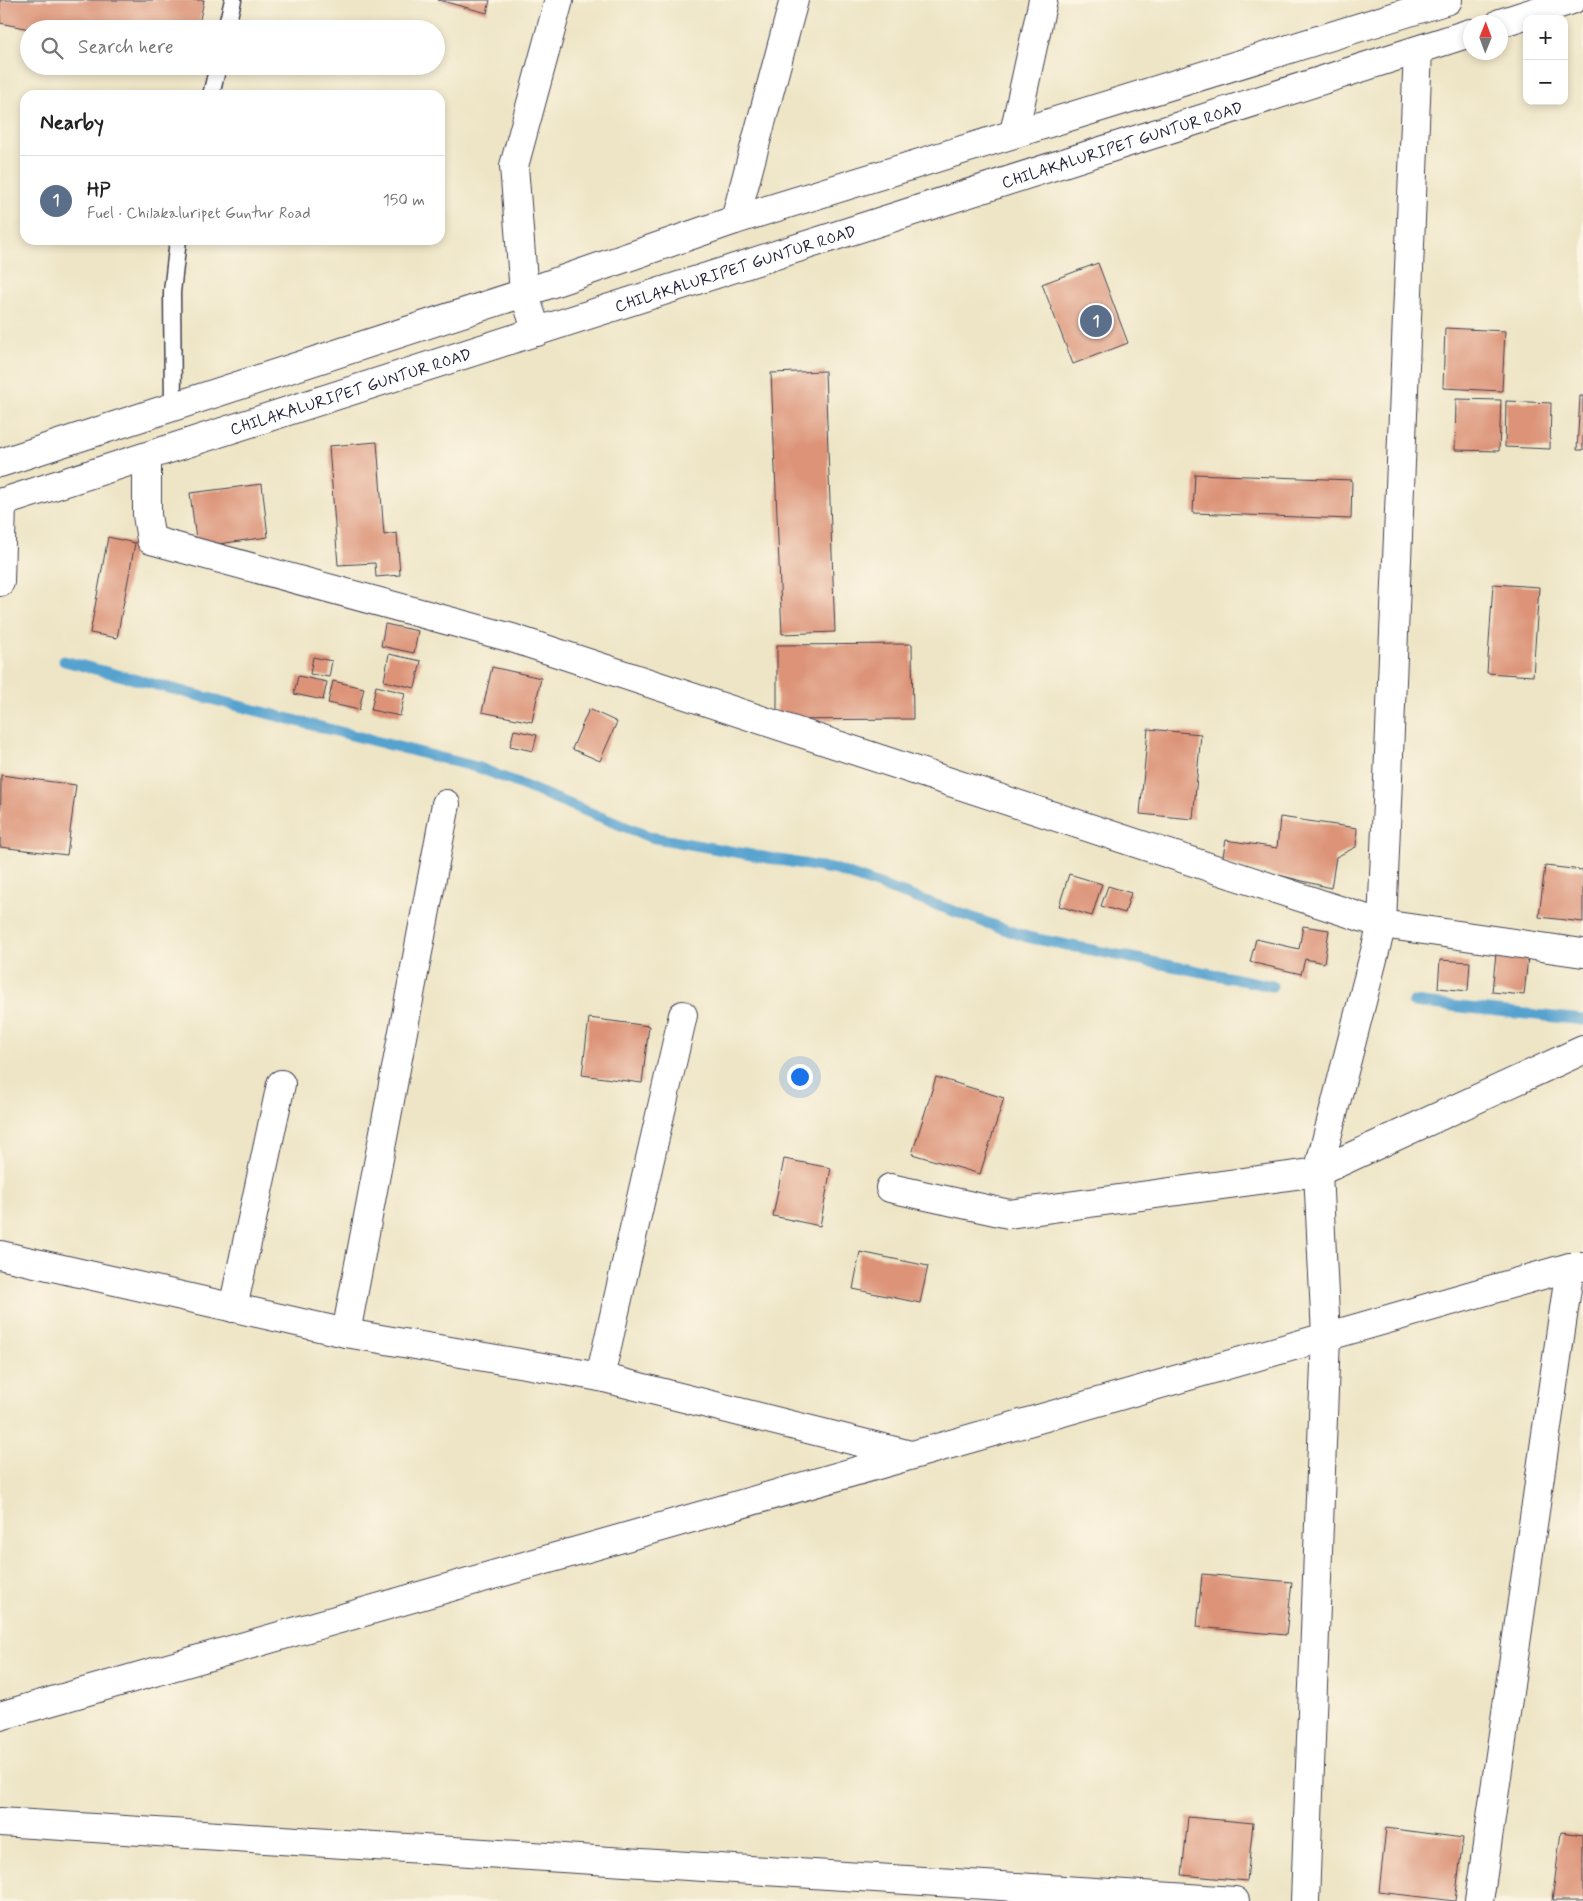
<!DOCTYPE html>
<html lang="en">
<head>
<meta charset="utf-8">
<style>
	:root { --surface:#fff; --page:#f2f2f2; --text:#222; --muted:#767676; --line:#e0e0e0; --accent:#1a73e8 }
	body { margin:0; font-family:Mynerve,sans-serif; background:var(--page); color:var(--text) }
	.controls { position:absolute; right:15px; top:15px; display:grid; overflow:hidden; border-radius:10px; box-shadow:0 2px 8px #0003 }
	.controls button { width:45px; height:45px; display:grid; place-items:center; padding:0; border:0; border-bottom:1px solid var(--line); background:var(--surface); color:var(--text); font:25px sans-serif }
	.compass { position:absolute; left:1463px; top:15px; width:45px; height:45px; border-radius:50%; background:var(--surface); box-shadow:0 2px 8px #0003; rotate:1deg }
	.you { position:absolute; left:799px; top:1076px; width:18px; height:18px; margin:-12px; border:4px solid #fff; border-radius:50%; background:#1a73e8; box-shadow:0 0 0 8px #1a73e833 }
	.badge { display:grid; place-items:center; width:32px; height:32px; border-radius:50%; background:var(--accent); color:#fff; font-size:16px; font-weight:700 }
	.pin { position:absolute; translate:-50% -50%; border:2px solid #fff; box-shadow:0 1px 5px #0006 }
	.list { margin:0; padding:0; list-style:none }
	h2 { display:flex; justify-content:space-between; align-items:center; height:65px; margin:0; padding:0 20px; font-size:21px }
	h2 small { font-size:16px; font-weight:400; color:var(--muted) }
	.list li { display:grid; grid-template-columns:32px 1fr auto; gap:15px; align-items:center; box-sizing:border-box; height:90px; padding:0 20px; border-top:1px solid var(--line) }
	.list b { display:block; font-size:19px; white-space:nowrap }
	.list p { margin:0; font-size:16px; white-space:nowrap; color:var(--muted) }
	.list em { font-size:16px; font-style:normal; color:var(--muted) }
	.icon { flex:none; width:28px; height:28px; fill:none; stroke:currentColor; stroke-width:2; stroke-linecap:round; stroke-linejoin:round }
	.map { position:relative; flex:none; width:1583px; height:1901px; overflow:hidden }
	.search { position:absolute; background:var(--surface); box-shadow:0 2px 8px #0003; left:20px; top:20px; width:425px; height:55px; display:flex; align-items:center; gap:12px; box-sizing:border-box; padding:0 18px; border-radius:28px; color:var(--muted); font-size:19px }
	.panel { position:absolute; background:var(--surface); box-shadow:0 2px 8px #0003; left:20px; top:90px; width:425px; height:155px; border-radius:15px }
	.map>svg:first-child { display:block }
	.lines { fill:none; stroke-linecap:round; stroke-linejoin:round }
	.stream { stroke:#57a2cf; stroke-width:11 }
	.building { fill:#dc9377 }
	.lane-casing { stroke:#413f50; stroke-width:19 }
	.street-casing { stroke:#413f50; stroke-width:30 }
	.highway-casing { stroke:#413f50; stroke-width:30 }
	.lane { stroke:#fff; stroke-width:16 }
	.street { stroke:#fff; stroke-width:28 }
	.highway { stroke:#fff; stroke-width:28 }
	.labels { text-anchor:middle; stroke-width:5; stroke-linejoin:round; paint-order:stroke }
	.street-label { font-size:16px; fill:#22223b; stroke:#fcf5e5 }
</style>
</head>
<body>
<div class="map">
<svg width="1583" height="1901" viewBox="0 0 1583 1901">
	<rect width="100%" height="100%" fill="#fcf5e5"/>
	<filter id="ink" filterUnits="userSpaceOnUse"><feTurbulence type="fractalNoise" baseFrequency=".02" numOctaves="2"/><feDisplacementMap in="SourceGraphic" scale="10" xChannelSelector="R" yChannelSelector="G"/><feConvolveMatrix kernelMatrix="1 2 1 2 8 2 1 2 1" color-interpolation-filters="sRGB"/></filter>
	<filter id="wash" filterUnits="userSpaceOnUse"><feTurbulence type="fractalNoise" baseFrequency=".0096" numOctaves="4" result="noise"/><feDisplacementMap in="SourceGraphic" scale="20" xChannelSelector="R" yChannelSelector="G"/><feGaussianBlur stdDeviation="1.12" result="paint"/><feColorMatrix in="noise" values="0 0 0 0 0 0 0 0 0 0 0 0 0 0 0 0 0 1.4 0 .05"/><feComposite in="paint" operator="in"/></filter>
	<g filter="url(#wash)">
		<rect width="100%" height="100%" fill="#eee5c6"/>
		<g class="lines">
			<g class="stream">
				<path d="M64,661L480,768L650,837L837,870L1027,937L1272,986"/>
				<path d="M1413,1002L1583,1020"/>
			</g>
		</g>
		<g id="blocks">
			<g class="building">
				<path d="M0,0H204L198,29H29L0,23Z"/>
				<path d="M438,0H490L487,13Z"/>
				<path d="M1098,263L1128,343L1073,364L1042,284Z"/>
				<path d="M1445,328L1505,331L1502,391L1443,388Z"/>
				<path d="M825,371L835,632L782,634L771,373Z"/>
				<path d="M1580,396H1583V450H1577Z"/>
				<path d="M1456,399L1501,400L1499,451L1455,450Z"/>
				<path d="M1506,401L1551,403L1550,449L1505,447Z"/>
				<path d="M377,442L384,535L397,533L400,575L376,577L375,563L338,565L329,446Z"/>
				<path d="M1195,474L1352,480L1351,519L1193,513Z"/>
				<path d="M262,484L268,537L197,547L190,493Z"/>
				<path d="M108,537L135,543L117,638L90,633Z"/>
				<path d="M1493,584L1539,587L1533,676L1487,673Z"/>
				<path d="M385,624L418,631L414,653L381,646Z"/>
				<path d="M912,644L913,719L777,720V645Z"/>
				<path d="M389,654L421,661L415,688L384,681Z"/>
				<path d="M313,657L332,661L329,677L310,674Z"/>
				<path d="M492,667L541,678L532,722L482,712Z"/>
				<path d="M298,676L327,682L323,700L294,694Z"/>
				<path d="M333,681L364,688L359,710L328,703Z"/>
				<path d="M376,686L405,693L400,716L371,710Z"/>
				<path d="M589,709L617,722L600,761L572,749Z"/>
				<path d="M1148,729L1201,734L1193,819L1140,814Z"/>
				<path d="M514,730L537,735L533,751L510,746Z"/>
				<path d="M1,775L76,785L67,855L0,847Z"/>
				<path d="M1280,817L1357,828L1356,847L1336,857L1331,888L1222,861L1226,840L1277,848Z"/>
				<path d="M1545,866L1583,870V922L1539,917Z"/>
				<path d="M1069,874L1102,884L1092,916L1059,906Z"/>
				<path d="M1108,886L1131,893L1125,913L1101,906Z"/>
				<path d="M1303,926L1329,930L1324,963L1305,959L1301,974L1250,962L1256,939L1299,949Z"/>
				<path d="M1496,953L1528,957L1524,995L1492,992Z"/>
				<path d="M1440,960L1470,962L1468,991L1438,988Z"/>
				<path d="M589,1018L649,1026L642,1083L582,1075Z"/>
				<path d="M936,1077L1004,1098L980,1174L912,1154Z"/>
				<path d="M784,1159L831,1168L820,1226L773,1216Z"/>
				<path d="M860,1252L928,1266L920,1303L853,1289Z"/>
				<path d="M1202,1574L1292,1582L1286,1635L1197,1627Z"/>
				<path d="M1188,1817L1253,1823L1247,1881L1182,1875Z"/>
				<path d="M1386,1828L1463,1838L1455,1901L1379,1892Z"/>
				<path d="M1561,1832L1583,1835V1901H1552Z"/>
			</g>
		</g>
	</g>
	<g filter="url(#ink)">
		<use href="#blocks" fill-opacity="0" stroke="#413f50" stroke-width="1"/>
		<g class="lines">
			<defs>
				<g id="lane">
					<path d="M226,29L233,0"/>
					<path d="M211,95L218,66"/>
					<path d="M173,408L172,292L178,240"/>
				</g>
				<g id="street">
					<path d="M1014,133L1043,0"/>
					<path d="M735,220L794,0"/>
					<path d="M537,332L524,293L514,166L559,0"/>
					<path d="M147,457V515L151,540L512,638L1382,924L1583,953"/>
					<path d="M0,582L2,502"/>
					<path d="M890,1188L1009,1214L1318,1172L1583,1050"/>
					<path d="M0,1255L346,1333L600,1377L911,1455"/>
					<path d="M233,1308L281,1084"/>
					<path d="M346,1333L446,804"/>
					<path d="M600,1377L683,1015"/>
					<path d="M0,1716L1570,1267H1583"/>
					<path d="M0,1822L1235,1901"/>
					<path d="M1305,1901L1326,1336L1318,1172L1382,924L1418,50"/>
					<path d="M1479,1901L1570,1267"/>
				</g>
				<g id="highway">
					<path d="M1500,23L1572,0"/>
					<path d="M0,463L524,293L735,220L1448,0"/>
					<path id="s1" d="M0,503L1470,33"/>
				</g>
			</defs>
			<use href="#lane" class="lane-casing"/>
			<use href="#street" class="street-casing"/>
			<use href="#highway" class="highway-casing"/>
			<use href="#lane" class="lane"/>
			<use href="#street" class="street"/>
			<use href="#highway" class="highway"/>
		</g>
	</g>
	<g class="labels">
		<g class="street-label">
			<text dy="6" stroke="none"><textPath href="#s1" startOffset="1178">CHILAKALURIPET GUNTUR ROAD</textPath></text>
			<text dy="6" stroke="none"><textPath href="#s1" startOffset="772">CHILAKALURIPET GUNTUR ROAD</textPath></text>
			<text dy="6" stroke="none"><textPath href="#s1" startOffset="368">CHILAKALURIPET GUNTUR ROAD</textPath></text>
		</g>
	</g>
</svg>
<div class="controls">
<button>+</button>
<button>−</button>
</div>
<svg class="compass" viewBox="-18 -18 36 36"><path d="M0-13l5 13h-10z" fill="#e53935"/><path d="M0 13l5-13h-10z" fill="#767676"/></svg>
<div class="you"></div>
<div class="pin badge" style="left:1096px;top:321px;background:#5c6f8a">1</div>
<div class="search"><svg class="icon" aria-label="search" viewBox="0 0 24 24"><circle cx="10" cy="10" r="6"/><path d="M15 15l6 6"/></svg>Search here</div>
<section class="panel">
<h2>Nearby<small></small></h2>
<ul class="list">
<li><span class="badge" style="background:#5c6f8a">1</span><div><b>HP</b><p>Fuel · Chilakaluripet Guntur Road</p></div><em>150 m</em></li>
</ul>
</section>
</div>
</body>
</html>
